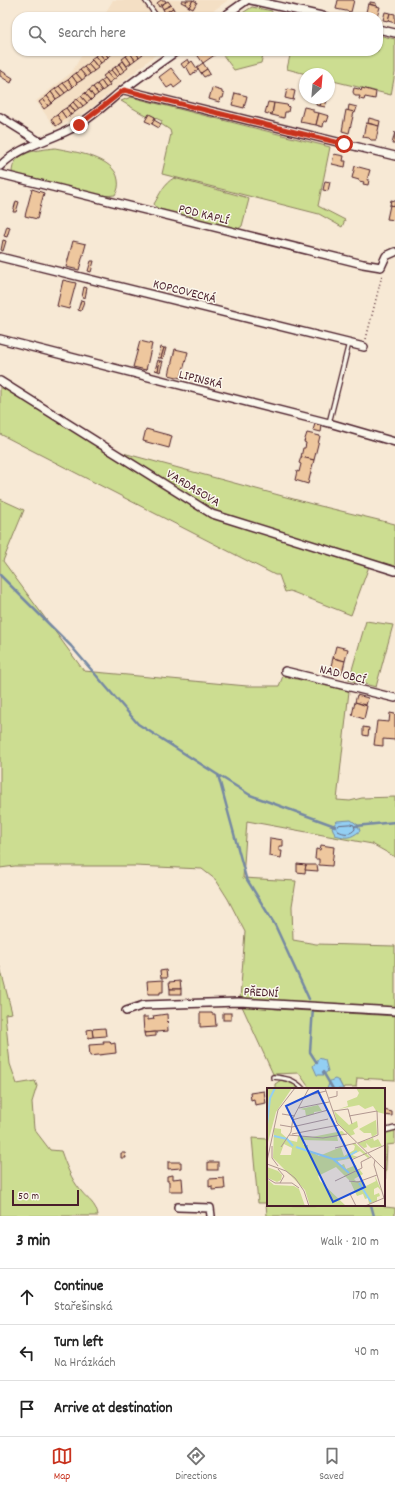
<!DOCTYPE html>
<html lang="en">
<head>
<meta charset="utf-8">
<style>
	:root { --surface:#fff; --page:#f2f2f2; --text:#222; --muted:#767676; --line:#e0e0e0; --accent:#c8321e }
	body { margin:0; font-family:Dekko,sans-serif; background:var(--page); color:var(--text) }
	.compass { position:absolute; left:299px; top:68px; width:36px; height:36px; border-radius:50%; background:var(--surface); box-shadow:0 1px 3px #0004; rotate:26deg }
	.scale { position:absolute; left:12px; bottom:10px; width:67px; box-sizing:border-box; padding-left:4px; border:2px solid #4a1f2b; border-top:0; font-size:11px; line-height:14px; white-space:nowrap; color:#4a1f2b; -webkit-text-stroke:3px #fbf7ec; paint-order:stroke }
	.stop { position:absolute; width:12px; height:12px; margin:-9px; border:3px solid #c8321e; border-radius:50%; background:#fff }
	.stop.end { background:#c8321e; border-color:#fff; box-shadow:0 1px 4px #0008 }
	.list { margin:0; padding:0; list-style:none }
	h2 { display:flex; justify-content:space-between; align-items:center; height:52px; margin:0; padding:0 16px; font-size:17px }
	h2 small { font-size:13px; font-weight:400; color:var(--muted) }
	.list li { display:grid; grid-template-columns:26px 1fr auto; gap:12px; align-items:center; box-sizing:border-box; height:56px; padding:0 16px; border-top:1px solid var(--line) }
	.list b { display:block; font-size:15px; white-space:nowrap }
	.list p { margin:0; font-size:13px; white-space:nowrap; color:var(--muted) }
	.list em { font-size:13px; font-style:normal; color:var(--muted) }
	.icon { flex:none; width:22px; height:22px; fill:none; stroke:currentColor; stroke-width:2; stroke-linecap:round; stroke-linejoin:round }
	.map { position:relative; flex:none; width:395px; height:1216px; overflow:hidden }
	.search { position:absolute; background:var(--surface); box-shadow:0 1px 3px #0004; left:12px; right:12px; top:12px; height:44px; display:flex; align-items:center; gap:10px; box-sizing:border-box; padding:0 14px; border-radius:16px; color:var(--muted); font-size:15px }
	.sheet { height:220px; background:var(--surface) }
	nav { display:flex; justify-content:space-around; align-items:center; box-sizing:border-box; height:56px; border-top:1px solid var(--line); background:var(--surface); font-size:11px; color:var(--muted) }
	nav a { display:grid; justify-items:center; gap:2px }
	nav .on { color:var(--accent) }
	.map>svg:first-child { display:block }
	.built { fill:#f4dfc4 }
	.green { fill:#ccdd91; stroke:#8b7e5e }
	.water { fill:#93cff3; stroke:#7689a3 }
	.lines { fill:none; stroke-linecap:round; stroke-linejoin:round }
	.shore { stroke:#67657b; stroke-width:1 }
	.stream { stroke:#7689a3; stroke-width:2.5 }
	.building { fill:#eec79e; stroke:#4a1f2b }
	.lane-casing { stroke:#4a1f2b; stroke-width:6 }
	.street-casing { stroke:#4a1f2b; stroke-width:10 }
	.path { stroke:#4a1f2b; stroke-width:1.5; stroke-dasharray:1 3; stroke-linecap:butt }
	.lane { stroke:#fbf7ec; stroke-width:3.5 }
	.street { stroke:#fbf7ec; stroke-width:7 }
	.route { stroke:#c8321e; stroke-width:5 }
	.labels { text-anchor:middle; stroke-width:3; stroke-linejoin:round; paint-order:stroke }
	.street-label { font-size:13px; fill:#4a1f2b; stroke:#fbf7ec }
	.inset-river { fill:none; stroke:#93cff3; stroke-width:2 }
	.inset-road { fill:none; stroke:#b29891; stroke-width:1 }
	.view { fill:#1d4ed8; fill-opacity:0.15; stroke:#1d4ed8; stroke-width:2 }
	.inset-edge { fill:none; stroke:#4a1f2b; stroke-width:2 }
</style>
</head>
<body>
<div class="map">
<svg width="395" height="1216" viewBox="0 0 395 1216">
	<rect width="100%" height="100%" fill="#f7e9d5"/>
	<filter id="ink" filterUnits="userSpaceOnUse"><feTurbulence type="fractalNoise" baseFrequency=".025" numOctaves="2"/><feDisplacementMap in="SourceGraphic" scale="8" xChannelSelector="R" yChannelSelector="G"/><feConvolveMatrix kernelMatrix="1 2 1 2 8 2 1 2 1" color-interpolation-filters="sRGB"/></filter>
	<g filter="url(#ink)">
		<g class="built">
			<path d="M113,0H228L205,17H103Z"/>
			<path d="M84,51H160L90,109L56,129L36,101L72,72Z"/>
		</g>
		<g class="green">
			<path d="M252,7L272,11L271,17H236Z"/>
			<path d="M378,35L395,39V73L391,95L329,80V74H306L287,69L291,51H378Z"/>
			<path d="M220,51H264L261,63L234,70Z"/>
			<path d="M131,97L330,147L318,206L345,220L342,227L319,214L162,174L171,134L170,130L161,124L162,121L149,115L148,117L121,101Z"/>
			<path d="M55,148C75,152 115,157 118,180C119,186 118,190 115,195L103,196L12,174C11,151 39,150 55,148Z"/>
			<path d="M174,178L245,197L249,199L242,226L238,229L162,211L156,207L154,204C160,194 164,183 174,178Z"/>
			<path d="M0,386L112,450L312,504L395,524V568L371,561L351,615L290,591L285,592L279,575H275L0,434Z"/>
			<path d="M0,499L24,510L3,561L84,671L247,686H279L283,676L349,691L337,800L350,801L362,798L395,797V857L372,844L247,821L243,878L296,881L292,906L293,940L316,944L395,946V1009L240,999L245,932L228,899L216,880L202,869L135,866H15L0,868Z"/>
			<path d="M366,621L393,625L376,687L349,680Z"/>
			<path d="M0,967L12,1013L5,1014L10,1064L17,1084L35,1081L37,1086L32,1102L34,1129L50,1150L61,1151C66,1165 71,1179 81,1191C88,1200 96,1203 98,1216H0Z"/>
			<path d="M241,1004L276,1009L395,1016V1080L357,1078L356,1087H344L343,1089L339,1081L327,1089H310L299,1073L273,1074Z"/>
			<path d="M281,1080L294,1084L299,1089H275V1084Z"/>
			<path d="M395,1130V1144L387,1145L384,1207L395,1208V1216H267L266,1203H258L252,1138L268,1139V1205H384V1133Z"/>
		</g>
		<g class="water">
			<path d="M351,820L358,825L360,831C349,839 347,838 335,835L332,827L337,821Z"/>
			<path d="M319,1058L325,1060L328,1071L323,1075H317L313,1066Z"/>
			<path d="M335,1079L339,1081L343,1089H327L330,1081Z"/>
		</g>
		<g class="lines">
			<path class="shore" d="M350,824L354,825L355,829C351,835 344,834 338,831L337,828L339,825Z"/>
			<g class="stream">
				<path d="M0,575L71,646L138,724L218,775L246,878L275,925L309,999"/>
				<path d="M218,775L250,795L335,826"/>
				<path d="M356,826L395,822"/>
				<path d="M313,1008L310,1052L317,1063"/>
				<path d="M323,1072L333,1089"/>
				<path d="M371,1205L374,1216"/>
			</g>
		</g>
		<g class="building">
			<path d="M161,0H165L166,2L159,7L157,3Z"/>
			<path d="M182,0H187L185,4L181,2Z"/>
			<path d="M187,0H193L189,7L185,4Z"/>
			<path d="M193,0L197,2L193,9L189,7Z"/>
			<path d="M338,0H354L351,12L336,9Z"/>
			<path d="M168,1L171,5L163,9L161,5Z"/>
			<path d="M370,2L376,3V6L370,4Z"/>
			<path d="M368,4L380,7L377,17L365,16Z"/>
			<path d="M171,5L173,8L165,13L163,9Z"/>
			<path d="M173,8L175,12L167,16L165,13Z"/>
			<path d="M175,12L177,15L174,17H168Z"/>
			<path d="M385,12L390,13L388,21L383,20Z"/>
			<path d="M390,13L395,14V23L388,21Z"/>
			<path d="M102,51H104L108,57L105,60L99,53Z"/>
			<path d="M104,51H110L112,54L108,57Z"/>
			<path d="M133,51H135L139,57L135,60L130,53Z"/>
			<path d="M135,51H141L143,54L139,57Z"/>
			<path d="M198,51H210L211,53L214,51L216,54L203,63L196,53Z"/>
			<path d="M99,53L105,60L101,63L95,56Z"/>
			<path d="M130,53L135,60L131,63L126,56Z"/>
			<path d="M95,56L101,63L97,66L91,59Z"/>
			<path d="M126,56L131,63L127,66L122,59Z"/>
			<path d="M188,59L190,63L184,68L181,64Z"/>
			<path d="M92,60L98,68L94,71L88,64Z"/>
			<path d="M123,61L128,68L124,71L119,64Z"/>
			<path d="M192,61L198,70L191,75L186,66Z"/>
			<path d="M203,63L207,69L201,73L197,67Z"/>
			<path d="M88,64L94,71L90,74L84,67Z"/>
			<path d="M119,64L124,71L120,74L115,67Z"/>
			<path d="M84,67L90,74L86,77L80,70Z"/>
			<path d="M115,67L120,74L117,77L111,70Z"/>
			<path d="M171,68L182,82L174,88L172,85L167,88L159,77Z"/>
			<path d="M207,69L210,74L204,77L201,73Z"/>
			<path d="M0,70L13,78L11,83L0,76Z"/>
			<path d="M80,70L86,77L82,80L76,73Z"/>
			<path d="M111,70L117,77L113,80L107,73Z"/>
			<path d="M76,73L82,80L77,83L72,76Z"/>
			<path d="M107,73L113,80L109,83L103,76Z"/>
			<path d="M72,76L77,83L73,87L68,80Z"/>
			<path d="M105,78L110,85L106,88L101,81Z"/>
			<path d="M68,80L73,87L69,90L63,83Z"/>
			<path d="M101,81L106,88L102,91L97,84Z"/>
			<path d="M63,83L69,90L65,93L59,86Z"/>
			<path d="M97,84L102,91L98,94L93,87Z"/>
			<path d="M59,86L65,93L61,96L55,89Z"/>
			<path d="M93,87L98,94L94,97L89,90Z"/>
			<path d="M212,88L222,91V93L224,94L223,98H220L219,102L209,99Z"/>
			<path d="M354,88L359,89L361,91L362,88L376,92L375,99L365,97L364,100L359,99L360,96H355L353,92Z"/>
			<path d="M55,89L61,96L56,99L51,92Z"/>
			<path d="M287,89L295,91L293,100L285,98Z"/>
			<path d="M89,90L94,97L91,100L85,93Z"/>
			<path d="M51,92L56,99L52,103L47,96Z"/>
			<path d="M85,93L91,100L87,103L81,96Z"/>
			<path d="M235,93L247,96L244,108L232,105Z"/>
			<path d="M47,96L52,103L48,106L43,99Z"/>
			<path d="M81,96L87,103L83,106L77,99Z"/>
			<path d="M317,98L322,99L320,106L316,105Z"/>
			<path d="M43,99L48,106L44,109L39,102Z"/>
			<path d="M77,99L83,106L79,109L73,102Z"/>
			<path d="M322,99L327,100L325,107L320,106Z"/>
			<path d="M73,102L79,109L75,112L70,105Z"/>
			<path d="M268,102L274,103L272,115L265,113Z"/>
			<path d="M274,103L287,105L289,107L288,112H285L284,118L272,115Z"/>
			<path d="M70,105L75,112L71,115L66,108Z"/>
			<path d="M349,105L357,107L355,113L348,111Z"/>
			<path d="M304,107L313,109V112L319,113L316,125L300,122Z"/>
			<path d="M66,108L71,115L66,118L61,111Z"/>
			<path d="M346,110L354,112L349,133L342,131Z"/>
			<path d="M61,111L66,118L62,122L57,115Z"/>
			<path d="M319,113L329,116L327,122L324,121L323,127L316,125Z"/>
			<path d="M149,114L155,117L152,124L145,121Z"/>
			<path d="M57,115L62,122L56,126L51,119Z"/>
			<path d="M369,118L380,121L379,126L368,123Z"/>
			<path d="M154,120L161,124L159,128L152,124Z"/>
			<path d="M366,123L379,126L376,140H371L369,138L363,137Z"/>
			<path d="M395,132V144H392Z"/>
			<path d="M334,154L344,156L343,161H346L345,167L332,164Z"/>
			<path d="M355,166L370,170L367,180H369L368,185L363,184L364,182L359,181V180L352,178Z"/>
			<path d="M325,181L330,182L328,191L323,190Z"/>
			<path d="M32,189L44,193L37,219L25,216Z"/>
			<path d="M391,200L395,201V206L390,205Z"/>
			<path d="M16,201L19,202L16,212H13Z"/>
			<path d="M390,205L395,206V220L387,219Z"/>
			<path d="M7,226L10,227L7,237L4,236Z"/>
			<path d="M3,240L6,241L3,251L1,250Z"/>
			<path d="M73,241L86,244L79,270L66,267Z"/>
			<path d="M91,261H94L91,272L88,271Z"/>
			<path d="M63,280L76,283L69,309L57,306Z"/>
			<path d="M84,287L87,288L85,298L82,297Z"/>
			<path d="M81,300L84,301L81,311L78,310Z"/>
			<path d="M140,341L152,344L146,370L133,367Z"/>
			<path d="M161,347L164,348L161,358H158Z"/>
			<path d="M164,348H166L163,359L161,358Z"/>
			<path d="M175,349L188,352L181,378L169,375Z"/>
			<path d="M158,360L160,361L158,371L155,370Z"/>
			<path d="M160,361H163L160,372L158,371Z"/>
			<path d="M315,424L322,426L321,432L313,430Z"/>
			<path d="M146,429L172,436L169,448L143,441Z"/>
			<path d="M307,433L320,436L314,460L301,457L303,448H305L306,443L304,442Z"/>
			<path d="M301,457L314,460L308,484L295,480L297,471L299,472L301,464L299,463Z"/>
			<path d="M336,646L348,649L345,661L333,658Z"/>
			<path d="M333,658L345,661L342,673L330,670Z"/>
			<path d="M357,695L368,698L366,705L355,702Z"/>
			<path d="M355,702L367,706L364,719L352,715Z"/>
			<path d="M390,713L395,714V740L383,739V746L374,745L377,721L389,722Z"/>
			<path d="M363,727L369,728L368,736L363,735Z"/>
			<path d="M270,838L283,840V846H279V851H282L281,858L269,856Z"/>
			<path d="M321,845L334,847L332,866L319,865V859H315L316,849L320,850Z"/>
			<path d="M297,864L306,865L305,873L297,872Z"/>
			<path d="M306,865H317L318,871L305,870Z"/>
			<path d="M166,970L167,978H161L160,971Z"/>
			<path d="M163,980V992H160V994H148L147,981Z"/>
			<path d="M180,981L181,989H170L169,982Z"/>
			<rect x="170" y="989" width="11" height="5"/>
			<path d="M200,1013H212V1014H215L216,1026L200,1027Z"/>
			<rect x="223" y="1013" width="8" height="7"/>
			<path d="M167,1014L168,1031L144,1033L143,1017H148V1020L154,1019L153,1016Z"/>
			<path d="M105,1028L106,1036L93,1037L92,1029Z"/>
			<path d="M92,1029L93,1037L88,1038L87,1030Z"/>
			<path d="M156,1032V1036L145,1037L144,1033Z"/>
			<path d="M103,1041H110L111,1044L115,1043L116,1053L90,1056L89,1045L104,1044Z"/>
			<path d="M264,1091L266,1103L255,1105L254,1099L251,1100L250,1093Z"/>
			<path d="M384,1110L392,1112V1116L384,1115Z"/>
			<path d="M121,1153H125L126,1158H121Z"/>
			<path d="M168,1162H181V1168L168,1169Z"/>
			<rect x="208" y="1162" width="10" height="8"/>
			<path d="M173,1175V1179L182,1178L183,1191H169V1181H167V1176Z"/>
			<path d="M224,1178L225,1189L212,1190V1186L209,1187V1179Z"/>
		</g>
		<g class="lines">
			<defs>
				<g id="lane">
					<path d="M145,0L157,17"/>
					<path d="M329,423L349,343"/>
					<path d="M273,1077C285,1078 294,1079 303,1089"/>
					<path d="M384,1131L395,1128"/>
				</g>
				<g id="street">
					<path d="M251,0L326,17"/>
					<path d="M223,17L247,0"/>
					<path d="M378,29L395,33"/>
					<path d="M124,90L395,156"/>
					<path d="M0,117L40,142"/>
					<path d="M0,166C22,144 52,141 78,125C93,116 106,104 119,93C138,78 157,65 177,51"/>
					<path d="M0,174L363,264L381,267L386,256L395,252"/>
					<path d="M0,257L364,347"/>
					<path d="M0,339L329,423L395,442"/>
					<path d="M0,381L212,514L395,571"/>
					<path d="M285,671L395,698"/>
					<path d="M126,1011L144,1005L239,1002L395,1011"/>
					<path d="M178,1207L210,1208L211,1216"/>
				</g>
			</defs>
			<use href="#lane" class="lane-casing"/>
			<use href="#street" class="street-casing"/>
			<path class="path" d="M366,339L382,275"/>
			<use href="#lane" class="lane"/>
			<use href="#street" class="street"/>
		</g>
	</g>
	<g class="lines" filter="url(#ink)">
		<path class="route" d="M79,125L124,90L344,144"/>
	</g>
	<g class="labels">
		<g class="street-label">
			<text transform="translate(204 213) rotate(14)" y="5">POD KAPLÍ</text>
			<text transform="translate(185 290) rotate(14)" y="5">KOPCOVECKÁ</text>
			<text transform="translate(201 378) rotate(14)" y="5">LIPINSKÁ</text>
			<text transform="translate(194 487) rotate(31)" y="5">VARDASOVA</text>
			<text transform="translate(343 673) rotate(14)" y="5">NAD OBCÍ</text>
			<text transform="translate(261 991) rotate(3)" y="5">PŘEDNÍ</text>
		</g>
	</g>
	<g transform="translate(267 1088)">
		<rect width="118" height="118" fill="#f7e9d5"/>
		<path d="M0,0H25L9,24L0,58ZM89,0H118V26L110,24L106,18L98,21L92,17L72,21L81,18L80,13L90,9L92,5ZM51,17L55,23L47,24V26L39,28L38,22L33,21ZM67,23L82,37L90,33L91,39L86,42L88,46L83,48L70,34ZM109,32L110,46L105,49L104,45H97L92,41ZM7,40L14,41V45L22,52L30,54L31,48L45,49L75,43L78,46L70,48L71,53L36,52V57H41V62L52,68L74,59L77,68L87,62L88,58L85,56L88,55L103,69L101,70L93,63L85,67L91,69L71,73L72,78L77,76L79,81L89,77L90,82H93L96,86L87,91L90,94L82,92L69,79L51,88L53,93L79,118H43L38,102L6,70ZM17,56L25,60L24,67H13ZM106,50L107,53L111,51L115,58L104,60L99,55L100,59L97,60L91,55ZM0,79L11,83L15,87L14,92L10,94L1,90ZM108,88L115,104L111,99L107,101V107L112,105L113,108L110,109V113L102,116L101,110L98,111L96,106L90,108L83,93H95L97,99L109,93ZM0,91L7,97L27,98L32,101L38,118H0Z" fill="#ccdd91" fill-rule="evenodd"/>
		<path class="inset-river" d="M0,37L3,10L8,0M7,48L20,51L26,58M29,59L66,71L82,85M67,71L78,70L90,63M92,95L104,114"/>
		<path class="inset-road" d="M58,0L70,35L118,82M39,8L59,3M62,10L70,8V3M32,20L62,14M11,22L28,0M66,23L81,21L85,36M15,26L28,28M82,28L110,23L111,47L91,55M25,32L61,22M13,37L25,39M25,39L61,31M25,46L72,37M22,47L56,50L80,46M5,58V70L11,78M14,59L24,44L26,30L42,0M68,60L89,55M101,65L118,57M84,72L100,65M108,72L107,77L117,110M0,73L11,22M0,76L19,83L28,90L37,103L42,118M11,81L17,88L13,95M0,90L8,95H25L32,100M68,93L95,80L94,74L104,69M82,93L91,94L110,87M80,107L83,106L89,118M98,118L117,110"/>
		<path class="view" d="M51,3L98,99L66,114L19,18Z"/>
		<rect width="118" height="118" class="inset-edge"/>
	</g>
</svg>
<svg class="compass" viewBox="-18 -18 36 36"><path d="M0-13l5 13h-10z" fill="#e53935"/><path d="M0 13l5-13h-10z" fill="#767676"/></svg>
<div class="scale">50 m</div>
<div class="stop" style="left:344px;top:144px"></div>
<div class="stop end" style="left:79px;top:125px"></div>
<div class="search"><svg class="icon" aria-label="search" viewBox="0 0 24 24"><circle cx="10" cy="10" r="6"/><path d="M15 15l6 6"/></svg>Search here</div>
</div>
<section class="sheet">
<h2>3 min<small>Walk · 210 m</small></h2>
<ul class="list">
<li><svg class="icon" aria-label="ahead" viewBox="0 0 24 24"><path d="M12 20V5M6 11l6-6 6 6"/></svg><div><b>Continue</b><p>Stařešinská</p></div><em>170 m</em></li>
<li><svg class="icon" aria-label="left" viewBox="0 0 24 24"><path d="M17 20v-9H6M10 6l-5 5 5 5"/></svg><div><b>Turn left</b><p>Na Hrázkách</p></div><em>40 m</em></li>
<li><svg class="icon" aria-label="arrive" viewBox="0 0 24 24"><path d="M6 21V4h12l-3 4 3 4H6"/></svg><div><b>Arrive at destination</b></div></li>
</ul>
</section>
<nav>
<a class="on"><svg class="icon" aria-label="map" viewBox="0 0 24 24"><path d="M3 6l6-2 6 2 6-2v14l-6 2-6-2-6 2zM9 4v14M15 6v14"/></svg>Map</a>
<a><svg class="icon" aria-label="directions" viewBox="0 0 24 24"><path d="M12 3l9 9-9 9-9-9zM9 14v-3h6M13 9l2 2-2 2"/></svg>Directions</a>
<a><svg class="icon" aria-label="saved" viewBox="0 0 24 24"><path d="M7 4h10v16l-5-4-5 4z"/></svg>Saved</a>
</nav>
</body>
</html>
